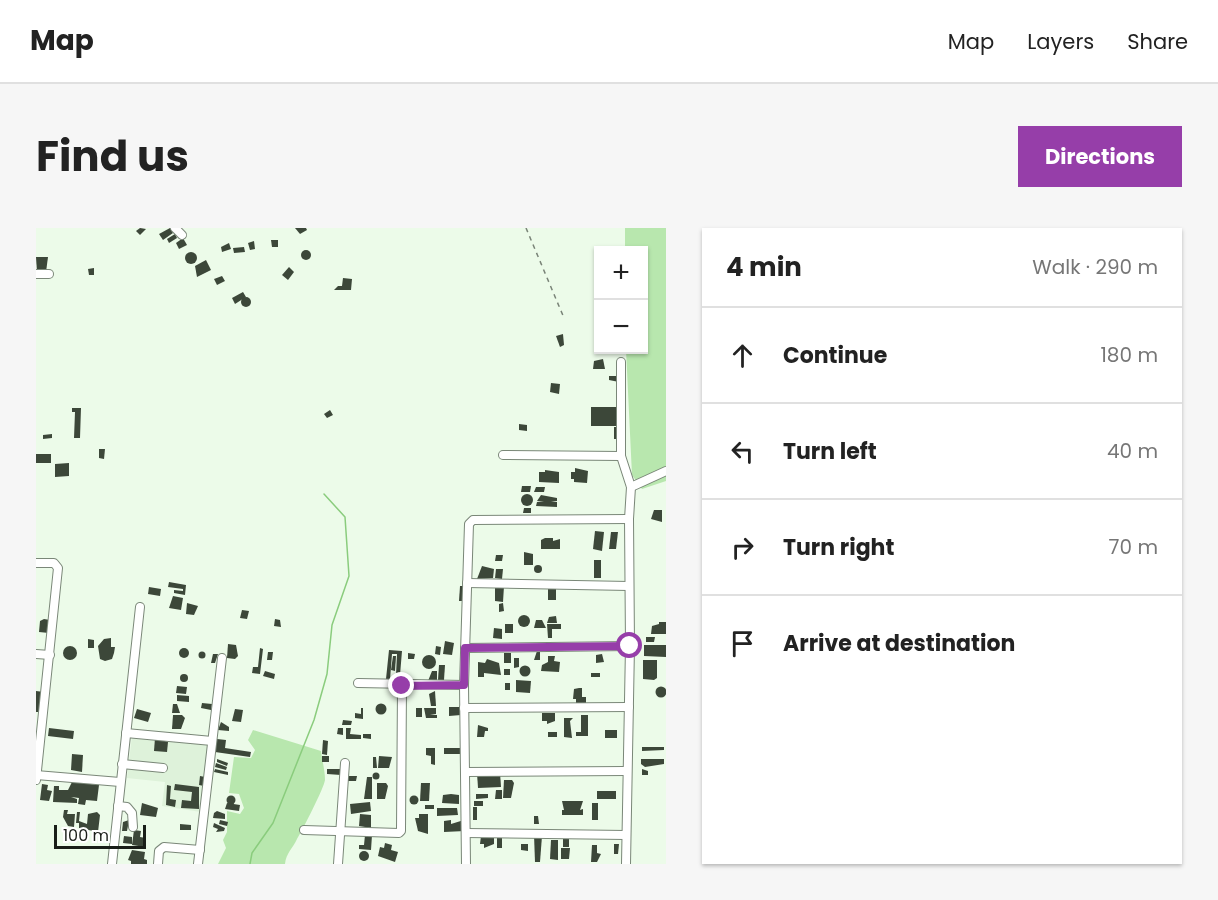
<!DOCTYPE html>
<html lang="en">
<head>
<meta charset="utf-8">
<style>
	:root { --surface:#fff; --page:#f6f6f6; --text:#222; --muted:#767676; --line:#e0e0e0; --accent:#963ea9 }
	body { margin:0; font-family:Poppins,sans-serif; background:var(--page); color:var(--text) }
	.controls { position:absolute; right:18px; top:18px; display:grid; overflow:hidden; border-radius:0px; box-shadow:0 2px 4px #0004 }
	.controls button { width:54px; height:54px; display:grid; place-items:center; padding:0; border:0; border-bottom:2px solid var(--line); background:var(--surface); color:var(--text); font:30px sans-serif }
	.scale { position:absolute; left:18px; bottom:15px; width:92px; box-sizing:border-box; padding-left:6px; border:3px solid #191e18; border-top:0; font-size:16px; line-height:21px; white-space:nowrap; color:#191e18; -webkit-text-stroke:4px #fff; paint-order:stroke }
	.stop { position:absolute; width:18px; height:18px; margin:-14px; border:4px solid #963ea9; border-radius:50%; background:#fff }
	.stop.end { background:#963ea9; border-color:#fff; box-shadow:0 2px 6px #0008 }
	.list { margin:0; padding:0; list-style:none }
	h2 { display:flex; justify-content:space-between; align-items:center; height:78px; margin:0; padding:0 24px; font-size:26px }
	h2 small { font-size:20px; font-weight:400; color:var(--muted) }
	.list li { display:grid; grid-template-columns:39px 1fr auto; gap:18px; align-items:center; box-sizing:border-box; height:96px; padding:0 24px; border-top:2px solid var(--line) }
	.list b { display:block; font-size:22px; white-space:nowrap }
	.list em { font-size:20px; font-style:normal; color:var(--muted) }
	.icon { flex:none; width:33px; height:33px; fill:none; stroke:currentColor; stroke-width:2; stroke-linecap:round; stroke-linejoin:round }
	.map { position:relative; flex:none; width:630px; height:636px; overflow:hidden; border-radius:0px }
	header { display:flex; align-items:center; gap:36px; box-sizing:border-box; height:84px; padding:0 30px; background:var(--surface); border-bottom:2px solid var(--line) }
	header strong { font-size:28px }
	nav { display:flex; gap:33px; margin-inline-start:auto; font-size:21px }
	.intro { display:flex; align-items:center; justify-content:space-between; box-sizing:border-box; height:144px; padding:0 36px }
	h1 { margin:0; font-size:42px }
	.button { padding:15px 27px; border-radius:0px; background:var(--accent); color:#fff; font-size:21px; font-weight:700 }
	main { display:flex; gap:36px; padding:0 36px }
	aside { flex:1; background:var(--surface); border-radius:0px; box-shadow:0 2px 4px #0004 }
	.map>svg:first-child { display:block }
	.built { fill:#def2da }
	.green { fill:#b8e7ae }
	.lines { fill:none; stroke-linecap:round; stroke-linejoin:round }
	.stream { stroke:#8acc7d; stroke-width:1.5 }
	.building { fill:#3c4739 }
	.minor-casing { stroke:#7a8778; stroke-width:10 }
	.path { stroke:#7a8478; stroke-width:1.5; stroke-dasharray:4.5 4.5; stroke-linecap:butt }
	.minor { stroke:#fff; stroke-width:8 }
	.route { stroke:#963ea9; stroke-width:8 }
</style>
</head>
<body>
<header>
<strong>Map</strong>
<nav><a>Map</a><a>Layers</a><a>Share</a></nav>
</header>
<div class="intro"><h1>Find us</h1><a class="button">Directions</a></div>
<main>
<div class="map">
<svg width="630" height="636" viewBox="0 0 630 636">
	<rect width="100%" height="100%" fill="#ecfbe9"/>
	<path class="built" d="M96,508L174,515L165,584L126,578L129,554L91,550Z"/>
	<g class="green">
		<path d="M589,0H630V253L606,261L596,247L590,122H608V22H589Z"/>
		<path d="M217,502L285,523C286,532 289,542 289,552C288,560 267,601 261,611C257,620 250,625 249,636H182L190,620L187,612L191,604V583L204,586L208,580L203,566L193,565L198,529L215,530L219,522L212,512Z"/>
	</g>
	<g class="lines">
		<path class="stream" d="M214,636L216,625L237,595L278,492L291,446L296,397L313,348L309,289L288,266"/>
	</g>
	<g class="building">
		<path d="M104,0L110,1L104,7L100,3Z"/>
		<path d="M134,0L137,5L127,12L123,6Z"/>
		<path d="M259,0H270L271,2L264,6Z"/>
		<path d="M139,6L141,10L133,15L131,11Z"/>
		<path d="M147,10L151,17L143,21L140,15Z"/>
		<path d="M235,12H242V19H236Z"/>
		<path d="M218,13L219,21L214,22L212,15Z"/>
		<path d="M193,15L195,21L186,24L185,19Z"/>
		<path d="M208,19L209,24L198,25L197,20Z"/>
		<circle cx="270" cy="27" r="5"/>
		<circle cx="155" cy="30" r="6"/>
		<path d="M0,29H12L10,44H1Z"/>
		<path d="M170,32L175,42L161,49L159,38Z"/>
		<path d="M253,39L258,44L252,52L246,47Z"/>
		<path d="M58,40V47H53L52,41Z"/>
		<path d="M186,48L189,53L181,57L178,51Z"/>
		<path d="M307,50L316,51L315,62H298L302,58H306Z"/>
		<path d="M207,64L210,69L199,76L196,70Z"/>
		<circle cx="210" cy="74" r="5"/>
		<path d="M527,106L528,117L524,119L520,108Z"/>
		<path d="M567,131L569,141H557L558,133Z"/>
		<path d="M573,148H583V154L573,152Z"/>
		<path d="M515,155L524,156L523,166L514,164Z"/>
		<rect x="555" y="179" width="28" height="19"/>
		<path d="M36,180H45L44,210H38L39,184H36Z"/>
		<path d="M294,182L297,187L291,190L288,186Z"/>
		<path d="M483,196L491,197V203L483,202Z"/>
		<path d="M578,199H582L581,211H578Z"/>
		<path d="M16,206V210L7,211V207Z"/>
		<path d="M63,221H69L68,231L63,230Z"/>
		<rect x="0" y="226" width="15" height="9"/>
		<path d="M33,235V248L19,249V236Z"/>
		<path d="M539,240L552,243L551,255L538,254V251H535V244H539Z"/>
		<path d="M509,242L523,244V255L503,254V244H509Z"/>
		<path d="M486,258H495L494,264H485Z"/>
		<path d="M500,259H509L508,264H498Z"/>
		<circle cx="491" cy="272" r="6"/>
		<path d="M505,267L521,270V273H515L521,274V279L500,278L501,274H508L501,273Z"/>
		<path d="M488,280H495V285H487Z"/>
		<path d="M618,282H626V294L615,291Z"/>
		<path d="M559,303L568,304L566,323L557,321Z"/>
		<path d="M575,304H582L580,321H573Z"/>
		<path d="M509,310H517V313L524,311V321H505V312Z"/>
		<path d="M488,324L497,326V337H488Z"/>
		<path d="M460,327H467L466,333H459Z"/>
		<rect x="558" y="332" width="7" height="18"/>
		<circle cx="502" cy="341" r="4"/>
		<path d="M446,338L458,341L457,350L441,351Z"/>
		<path d="M460,341H467L466,351L459,350Z"/>
		<path d="M133,354L150,357L149,367L138,365V362L147,363V361L132,359Z"/>
		<path d="M424,358H427V373H423Z"/>
		<path d="M459,358H468L467,374L459,373Z"/>
		<path d="M113,359L125,361L124,368L112,366Z"/>
		<rect x="512" y="359" width="8" height="13"/>
		<path d="M137,368L147,370L145,382L133,380Z"/>
		<path d="M151,375L162,378L158,387L150,386Z"/>
		<path d="M467,375L468,383L463,384V376Z"/>
		<path d="M206,382L213,383L211,391L204,390Z"/>
		<circle cx="488" cy="393" r="6"/>
		<path d="M520,388L521,395H511L513,389Z"/>
		<path d="M8,391L14,392L13,405L3,404L4,393Z"/>
		<path d="M239,391L244,392L245,399L238,398Z"/>
		<path d="M500,392H506L510,400H498Z"/>
		<path d="M623,394H630V406H615L616,398L623,396Z"/>
		<rect x="469" y="396" width="8" height="9"/>
		<path d="M511,396H525V401H516V410H512Z"/>
		<path d="M458,400L466,401V411L457,410Z"/>
		<path d="M610,409H619L618,414H610Z"/>
		<path d="M75,410V419H79L78,425L76,431L69,433L64,431L62,418L68,411Z"/>
		<path d="M52,411L58,412V420H52Z"/>
		<path d="M409,413L418,415L416,427L407,426Z"/>
		<path d="M192,416L200,417L202,428L199,431L191,430Z"/>
		<path d="M608,417H630V429L608,428Z"/>
		<path d="M400,418L405,419L404,427L399,426Z"/>
		<circle cx="34" cy="425" r="7"/>
		<circle cx="148" cy="425" r="5"/>
		<path d="M224,420L227,421L224,446L216,445L217,439H222Z"/>
		<path d="M353,422L366,423L364,447H360L361,426H356L354,452L350,451Z"/>
		<path d="M501,423H504V432H498Z"/>
		<circle cx="166" cy="427" r="3.5"/>
		<path d="M232,424H237L236,432H231Z"/>
		<path d="M372,425L379,426L378,431H372Z"/>
		<rect x="468" y="425" width="7" height="10"/>
		<path d="M177,426H182L179,435H175Z"/>
		<path d="M566,426L568,434L560,435V427Z"/>
		<circle cx="393" cy="434" r="7"/>
		<path d="M357,428H360L359,443L355,442Z"/>
		<path d="M512,428H519L518,433L524,434L523,444L505,443L506,437L512,434Z"/>
		<path d="M478,430H483V439L478,440Z"/>
		<path d="M451,431L463,435L465,447L448,445V449H442V434L449,435Z"/>
		<path d="M607,432H621V450L618,452L607,451Z"/>
		<path d="M403,437H409L408,452H402Z"/>
		<circle cx="489" cy="443" r="5.5"/>
		<rect x="468" y="441" width="6" height="6"/>
		<path d="M229,443L239,446L238,451L227,448Z"/>
		<path d="M396,443H401V453H392Z"/>
		<rect x="555" y="445" width="9" height="4"/>
		<circle cx="148" cy="450" r="4"/>
		<path d="M480,452L495,453L494,465L480,464Z"/>
		<rect x="469" y="455" width="5" height="7"/>
		<path d="M141,458L151,459L150,466L140,465Z"/>
		<circle cx="625" cy="464" r="5.5"/>
		<path d="M543,460H546V469H550V476L540,475V471H537L538,461Z"/>
		<path d="M0,463L8,464L5,484H0Z"/>
		<path d="M399,463L400,478H395L393,466Z"/>
		<path d="M141,467L153,468V474L141,473Z"/>
		<path d="M166,475L176,476L175,482L165,480Z"/>
		<circle cx="345" cy="481" r="5.5"/>
		<path d="M137,476H141L144,485H136Z"/>
		<path d="M413,479H425V487L413,488Z"/>
		<path d="M325,480H327V491L319,490V485L325,486Z"/>
		<rect x="380" y="480" width="6" height="9"/>
		<path d="M388,480H400V486L394,487H401V490H390Z"/>
		<path d="M101,481L115,485L112,494L98,490Z"/>
		<path d="M199,481L207,482L205,494L196,493Z"/>
		<path d="M506,485H519V493L511,496V493H506Z"/>
		<path d="M137,487H146L149,490L145,501H136Z"/>
		<path d="M545,487H552V508H540V504H545Z"/>
		<path d="M528,490H537L534,493L536,510L528,509Z"/>
		<path d="M307,492L316,493L315,497H306Z"/>
		<path d="M185,494L193,499V503L182,502Z"/>
		<path d="M442,497L452,500V503H449L448,509H441Z"/>
		<path d="M13,500L38,503L37,511L12,508Z"/>
		<path d="M302,500H307V507L301,506Z"/>
		<path d="M310,500H315L314,506L325,507V511H310Z"/>
		<rect x="569" y="502" width="12" height="8"/>
		<rect x="512" y="504" width="9" height="5"/>
		<path d="M327,506H335V511L327,510Z"/>
		<path d="M119,510L132,514L131,524L118,523Z"/>
		<path d="M181,511L190,512L189,520L215,524L214,529L179,524Z"/>
		<path d="M287,512L292,513L291,527L286,526Z"/>
		<path d="M606,519H628V522L606,523Z"/>
		<path d="M390,520H399V537L395,536V528L390,527Z"/>
		<rect x="408" y="520" width="17" height="6"/>
		<path d="M36,526L47,527L46,544L35,542Z"/>
		<rect x="286" y="528" width="7" height="6"/>
		<path d="M343,528L356,529L353,540H342Z"/>
		<path d="M337,529H340L341,540H337Z"/>
		<path d="M181,531L192,535L191,538L181,534Z"/>
		<path d="M605,531H628V536L609,539L605,536Z"/>
		<path d="M180,535L191,539L190,542L179,539Z"/>
		<path d="M179,541L192,544V547L178,544Z"/>
		<path d="M291,541H305V547L291,546Z"/>
		<path d="M606,541L612,543V547H606Z"/>
		<path d="M464,544L465,559L442,560L441,545Z"/>
		<circle cx="340" cy="548" r="3.5"/>
		<path d="M164,548L169,549L168,558L163,557Z"/>
		<path d="M311,548H321L320,553H311Z"/>
		<path d="M331,549H336V571H328Z"/>
		<path d="M468,552H476L478,555L475,570H467Z"/>
		<path d="M36,554L63,557L61,573L50,572L49,577L42,576L43,570L35,569L41,571V575L17,574L18,558H23V562H32Z"/>
		<path d="M341,555H350L352,558L349,571H341Z"/>
		<path d="M385,555H394L393,573H384Z"/>
		<path d="M6,556L12,557L11,562L16,563L13,573L4,572Z"/>
		<path d="M139,556L163,559V581L145,580L146,572L155,573L156,564L138,562Z"/>
		<path d="M131,557L135,558L134,571L140,572L139,579L130,577Z"/>
		<path d="M460,562H466V571H459Z"/>
		<rect x="561" y="563" width="19" height="8"/>
		<path d="M415,566L423,567V576L406,575L407,567Z"/>
		<path d="M440,566H452V570L440,571Z"/>
		<circle cx="195" cy="572" r="4.5"/>
		<circle cx="378" cy="572" r="4.5"/>
		<rect x="438" y="573" width="9" height="5"/>
		<path d="M526,573H547L544,582L547,581V587H526V582H528Z"/>
		<path d="M334,574L335,583L315,586L314,576Z"/>
		<path d="M106,575L122,580L120,589L104,587Z"/>
		<path d="M191,575L204,577L203,583L189,581Z"/>
		<rect x="556" y="575" width="6" height="17"/>
		<rect x="389" y="577" width="9" height="4"/>
		<rect x="437" y="579" width="4" height="13"/>
		<path d="M401,580H421L422,587L401,588Z"/>
		<path d="M28,582H32L31,586H39L38,599L32,598L27,589Z"/>
		<path d="M181,583L189,586V591L177,590L178,585Z"/>
		<path d="M41,584H44L43,593L51,596L52,586L61,584L64,587L62,604L43,600V595H40Z"/>
		<path d="M324,586L335,587V600L323,598Z"/>
		<path d="M383,586H392V606L382,603L379,590H383Z"/>
		<path d="M498,588H502L503,596H498Z"/>
		<path d="M93,592L91,603H86L87,594Z"/>
		<path d="M184,592L192,594L191,598L183,596Z"/>
		<path d="M415,592V596L428,592L429,603L408,604V593Z"/>
		<path d="M178,595L189,600L188,603L180,604L182,601L177,599Z"/>
		<path d="M144,596L155,597V602H144Z"/>
		<path d="M98,602L105,603L104,609L110,610L109,619L96,617Z"/>
		<path d="M329,607H336L335,622L323,621V617H328Z"/>
		<path d="M466,607V620H461V609Z"/>
		<path d="M498,607L506,608L504,634H499Z"/>
		<path d="M88,608L96,609V616L87,615Z"/>
		<path d="M445,608H458V616L448,620V616H444Z"/>
		<rect x="527" y="610" width="6" height="9"/>
		<path d="M515,612H522V632L514,631Z"/>
		<path d="M349,615L356,617L355,622L362,624L359,634L342,628L344,619L348,620Z"/>
		<path d="M485,616H492V623L485,622Z"/>
		<path d="M578,616H583L582,626H578Z"/>
		<path d="M556,617H561V625L565,626L561,634H555Z"/>
		<path d="M525,620H534L533,631H525Z"/>
		<path d="M96,622L109,624L108,631L111,632V636H95V633L92,632Z"/>
		<circle cx="328" cy="628" r="5"/>
	</g>
	<g class="lines">
		<defs>
			<g id="minor">
				<path d="M139,0L146,7"/>
				<path d="M0,46H13"/>
				<path d="M585,134V228L595,259L593,291L594,418L590,636"/>
				<path d="M467,227L585,228"/>
				<path d="M595,259L630,243"/>
				<path d="M0,335H18L22,340L0,552"/>
				<path d="M431,355L593,358"/>
				<path d="M429,420L594,418"/>
				<path d="M0,426L14,427"/>
				<path d="M322,455L428,457"/>
				<path d="M428,480L593,479"/>
				<path d="M90,505L176,513"/>
				<path d="M86,536L127,540"/>
				<path d="M429,544L590,543"/>
				<path d="M0,547L84,554"/>
				<path d="M82,578L91,579L96,585L97,599"/>
				<path d="M268,602L363,605L365,603L366,458"/>
				<path d="M430,605L590,607"/>
				<path d="M76,636L104,379"/>
				<path d="M122,636L123,623L128,619L164,622"/>
				<path d="M162,636L186,430"/>
				<path d="M302,636L309,535"/>
				<path d="M430,636L428,457L433,296L437,292L593,291"/>
			</g>
		</defs>
		<use href="#minor" class="minor-casing"/>
		<path class="path" d="M490,0L528,90"/>
		<use href="#minor" class="minor"/>
	</g>
	<g class="lines">
		<path class="route" d="M366,458L428,457L429,420L594,418"/>
	</g>
</svg>
<div class="controls">
<button>+</button>
<button>−</button>
</div>
<div class="scale">100 m</div>
<div class="stop" style="left:594px;top:418px"></div>
<div class="stop end" style="left:366px;top:458px"></div>
</div>
<aside>
<h2>4 min<small>Walk · 290 m</small></h2>
<ul class="list">
<li><svg class="icon" aria-label="ahead" viewBox="0 0 24 24"><path d="M12 20V5M6 11l6-6 6 6"/></svg><div><b>Continue</b></div><em>180 m</em></li>
<li><svg class="icon" aria-label="left" viewBox="0 0 24 24"><path d="M17 20v-9H6M10 6l-5 5 5 5"/></svg><div><b>Turn left</b></div><em>40 m</em></li>
<li><svg class="icon" aria-label="right" viewBox="0 0 24 24"><path d="M7 20v-9h11M14 6l5 5-5 5"/></svg><div><b>Turn right</b></div><em>70 m</em></li>
<li><svg class="icon" aria-label="arrive" viewBox="0 0 24 24"><path d="M6 21V4h12l-3 4 3 4H6"/></svg><div><b>Arrive at destination</b></div></li>
</ul>
</aside>
</main>
</body>
</html>
